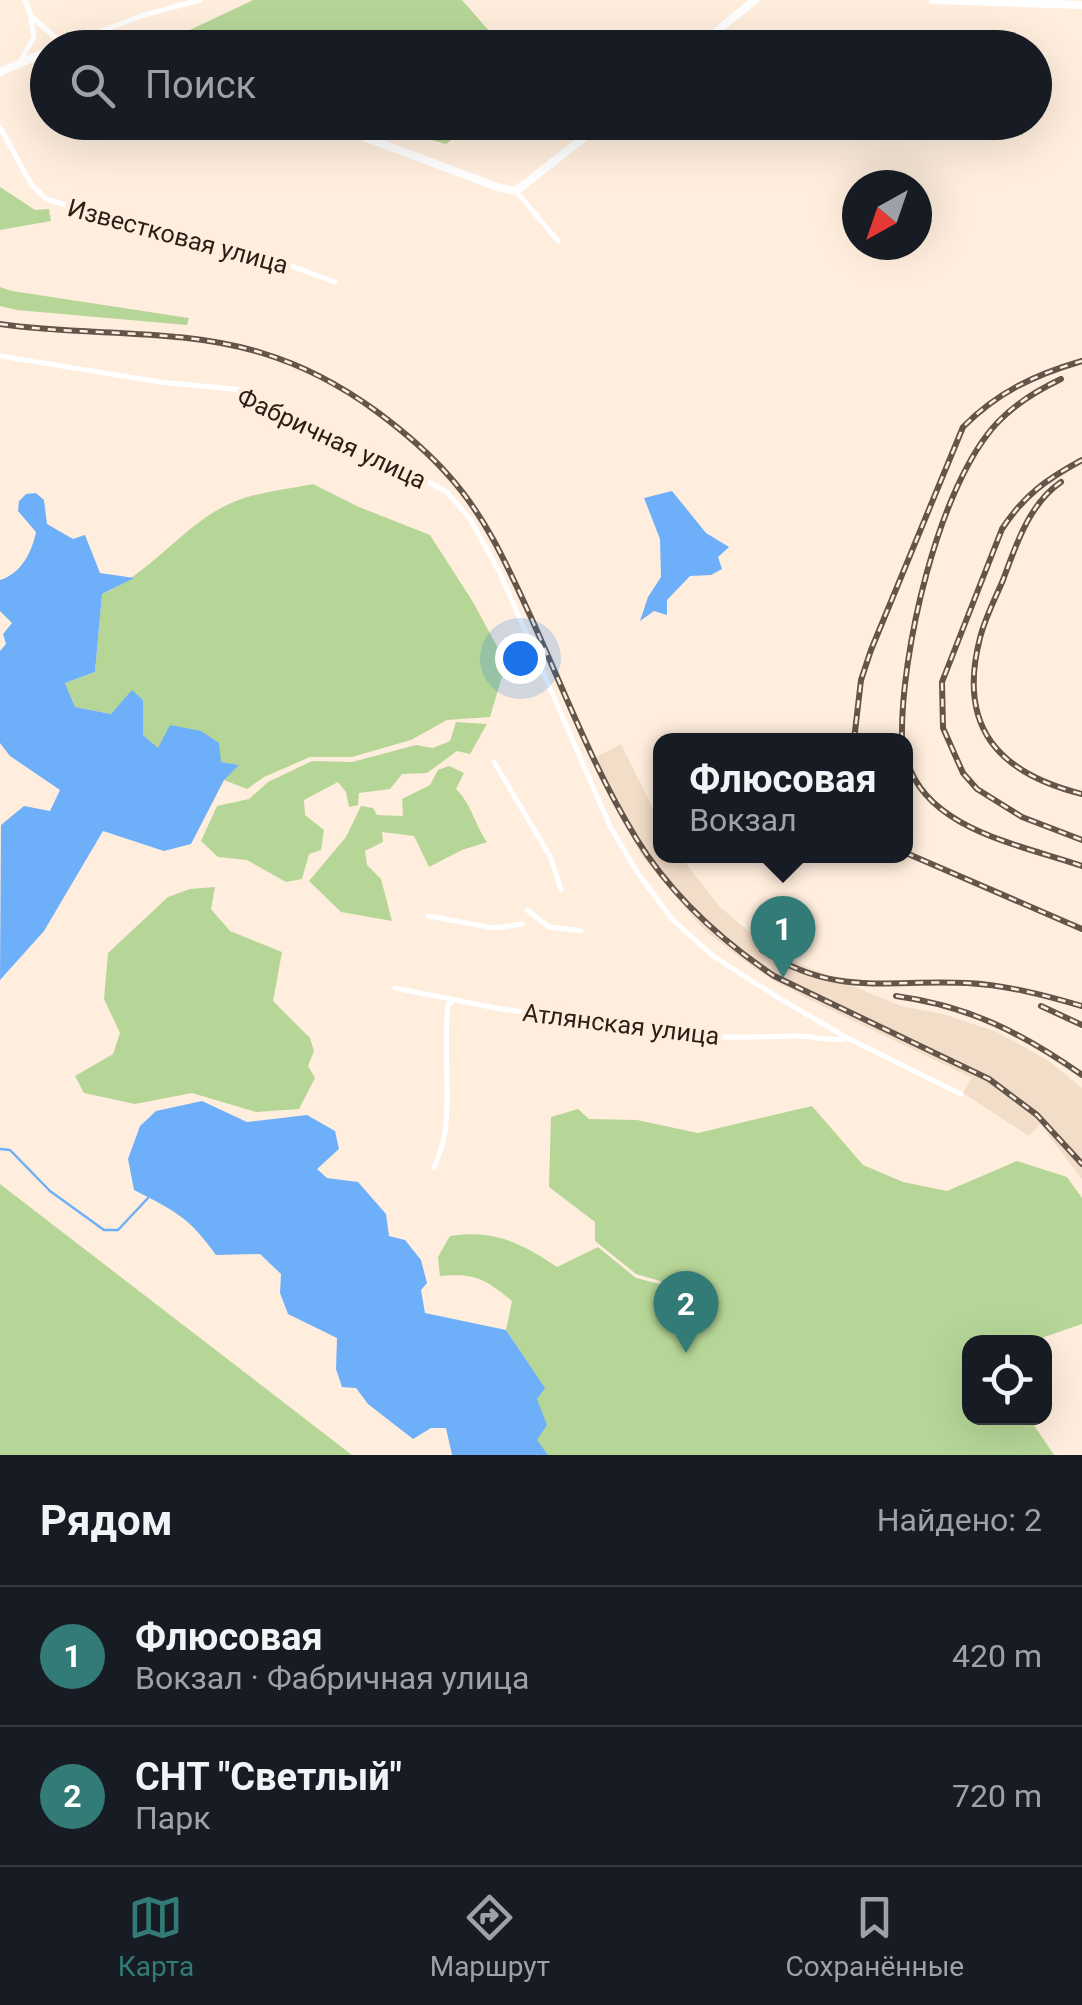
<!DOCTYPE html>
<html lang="ru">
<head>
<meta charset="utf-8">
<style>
	:root { --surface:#171b24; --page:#20242c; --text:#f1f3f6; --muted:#9ea1a6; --line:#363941; --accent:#327b77 }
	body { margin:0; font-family:Roboto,sans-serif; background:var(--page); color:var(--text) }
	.controls { position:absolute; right:30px; bottom:30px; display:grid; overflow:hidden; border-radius:20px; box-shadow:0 10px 40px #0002 }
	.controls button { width:90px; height:90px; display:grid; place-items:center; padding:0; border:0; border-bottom:2px solid var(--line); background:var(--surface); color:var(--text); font:50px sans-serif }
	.compass { position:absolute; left:842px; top:170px; width:90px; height:90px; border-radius:50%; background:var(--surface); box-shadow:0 10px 40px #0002; rotate:220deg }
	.you { position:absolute; left:520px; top:658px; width:35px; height:35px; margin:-25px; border:8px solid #fff; border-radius:50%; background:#1a73e8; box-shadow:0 0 0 15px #1a73e833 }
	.badge { display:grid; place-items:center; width:65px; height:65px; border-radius:50%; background:var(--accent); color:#fff; font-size:32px; font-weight:700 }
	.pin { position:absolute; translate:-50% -82px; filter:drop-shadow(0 2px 5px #0008) }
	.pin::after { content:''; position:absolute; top:52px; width:35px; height:30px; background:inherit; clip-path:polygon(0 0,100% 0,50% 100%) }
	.popup { position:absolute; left:653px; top:733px; width:260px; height:130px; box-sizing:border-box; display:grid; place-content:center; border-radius:20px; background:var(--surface); filter:drop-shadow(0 2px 8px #0005); font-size:32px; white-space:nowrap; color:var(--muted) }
	.popup b { font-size:38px; color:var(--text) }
	.popup::after { content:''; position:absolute; left:50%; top:100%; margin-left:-20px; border:20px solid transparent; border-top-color:var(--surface) }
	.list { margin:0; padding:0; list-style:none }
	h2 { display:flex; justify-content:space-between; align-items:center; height:130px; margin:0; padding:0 40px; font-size:42px }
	h2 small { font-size:32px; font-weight:400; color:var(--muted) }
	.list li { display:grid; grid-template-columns:65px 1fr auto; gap:30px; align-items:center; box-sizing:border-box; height:140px; padding:0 40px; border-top:2px solid var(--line) }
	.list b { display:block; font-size:38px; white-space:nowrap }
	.list p { margin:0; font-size:32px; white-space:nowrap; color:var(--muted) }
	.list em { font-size:32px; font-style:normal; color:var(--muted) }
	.icon { flex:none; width:55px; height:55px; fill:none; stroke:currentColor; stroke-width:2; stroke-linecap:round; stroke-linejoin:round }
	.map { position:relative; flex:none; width:1082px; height:1455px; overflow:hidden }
	.search { position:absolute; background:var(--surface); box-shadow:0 10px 40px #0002; left:30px; right:30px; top:30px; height:110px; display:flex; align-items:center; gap:25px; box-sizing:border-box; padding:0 35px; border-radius:55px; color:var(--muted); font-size:38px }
	.sheet { height:410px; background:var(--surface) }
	nav { display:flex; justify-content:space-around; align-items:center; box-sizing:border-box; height:140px; border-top:2px solid var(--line); background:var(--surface); font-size:28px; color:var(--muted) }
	nav a { display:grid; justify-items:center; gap:5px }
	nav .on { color:var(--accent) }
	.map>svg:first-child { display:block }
	.built { fill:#f2ddc9 }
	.green { fill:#b6d697 }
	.water { fill:#6eaff9 }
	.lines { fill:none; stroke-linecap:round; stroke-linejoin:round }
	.stream { stroke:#6eaff9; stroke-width:2.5 }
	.street { stroke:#fff; stroke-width:5 }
	.secondary { stroke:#fff; stroke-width:8 }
	.rail-casing { stroke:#625549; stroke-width:6 }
	.rail { stroke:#fed; stroke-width:2.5; stroke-dasharray:8; stroke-linecap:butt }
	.labels { text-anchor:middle; stroke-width:10; stroke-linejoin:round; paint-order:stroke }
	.street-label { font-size:25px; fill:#2a1f15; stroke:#fed }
</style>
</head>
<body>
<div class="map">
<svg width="1082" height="1455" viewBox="0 0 1082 1455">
	<rect width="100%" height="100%" fill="#fed"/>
	<path class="built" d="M621,744L660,823V856H680L720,907L766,946L805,966L901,1006L943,1014L997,1032L1049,1061L1082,1088V1179L1040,1124L1029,1136L963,1093L972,1078L804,997L754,968L704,930L642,856L592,759Z"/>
	<g class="green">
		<path d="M253,0H462L498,41V47H154Z"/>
		<path d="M372,123H473L446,144Z"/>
		<path d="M0,187L35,210L49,209L51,221L0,230Z"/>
		<path d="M0,287L12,291L189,318L187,325L17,310L0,306Z"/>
		<path d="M313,484L359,507L430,535L473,602L506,663L490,717L447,720L411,740L352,757H310L264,777L247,789L224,780L238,765L221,762L171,725L158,749L143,735V700L132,691L111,714L75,707L65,683L95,672L102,594C153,573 185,521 236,501C259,492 288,489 313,484Z"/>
		<path d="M456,722L487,724L470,754L457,751L427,773L402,774L390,789L359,793L358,805L349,807L346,792L338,782L304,800L305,815L324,830L321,850L309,854L302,879L286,882L247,860L218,857L201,841L217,806L249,799L268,782L312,761L352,762L416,745L433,748L450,741Z"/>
		<path d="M449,766L464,773L456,789C472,805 474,823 487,842L462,850L429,867L414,836L382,832L383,842L365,851L367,865L381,879L392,921L341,912L309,881L346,837L361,806L373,808L377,815L403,816L402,799L430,785L438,770Z"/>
		<path d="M215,887L211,909L230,931L282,952L273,1001L310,1038L314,1051L308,1066L315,1078L299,1109L256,1112L192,1093L135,1104L84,1093L75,1076L113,1054L120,1033L104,999L108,953L168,897L190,889Z"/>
		<path d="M812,1106L863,1165L903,1182L947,1191L1017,1161L1067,1177L1082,1198V1324L1030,1342H970V1418H1029L1054,1455H548L536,1440L537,1399L544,1387L506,1330L512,1301C485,1279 475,1273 440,1276L438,1257L450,1236C493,1229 522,1243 557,1267L598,1247L636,1278L660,1284L665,1297L683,1311L665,1295L660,1281L636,1274L595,1241V1222L549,1187L551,1117L578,1109L589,1119L637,1120L698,1133Z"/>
		<path d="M0,1184L352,1455H0Z"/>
	</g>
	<g class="water">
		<path d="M672,491L706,533L729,547L718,557L722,569L711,575L690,576L667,600V615L654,611L640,621L648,597L661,577L660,539L644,498Z"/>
		<path d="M36,493L44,500L47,524L73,539L85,535L100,573L134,578L102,594L95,672L65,683L75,707L111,714L132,690L143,700V735L158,748L170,725L201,731L219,743L221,762L239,765L224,780L191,844L164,851L103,831L44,931L0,980L1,825L24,806L50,811L60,790L10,756L0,743V651L6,644L3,634L12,623L0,611V580C21,574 32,552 36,532L18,511L19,501L26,494Z"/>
		<path d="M202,1101L247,1122L307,1115L335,1131L339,1149L317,1169L327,1178L358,1182L386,1214L389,1236L405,1240L421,1260L427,1283L421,1290L425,1313L506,1330L545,1388L537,1399L547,1425L537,1440L548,1455H452L446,1428H431L413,1439L368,1404L356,1388L342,1387L336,1369L337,1338L288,1314L280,1293L281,1274L260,1254L216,1255C189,1217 175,1211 134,1190L128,1159L140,1126L156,1111Z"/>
	</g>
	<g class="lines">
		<path class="stream" d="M0,1149L10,1150L50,1191L104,1230H118L148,1198"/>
		<g class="street">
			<path d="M25,0L31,16L64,45L144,15L200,0"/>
			<path d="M20,62L34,37L31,19"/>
			<path d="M0,127L31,184L46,199L150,231L244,249L335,282"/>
			<path d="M516,191L558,241"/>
			<path d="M0,356L160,382L243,390L336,445L391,462L447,492L470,519L500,573L610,826L637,872L672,919L713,956L774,995L847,1038L961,1094"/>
			<path d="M494,762L551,858L561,890"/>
			<path d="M527,910L549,927L581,931"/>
			<path d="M428,916L494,928L522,924"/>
			<path d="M395,988L501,1009L708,1036C738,1039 767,1036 797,1036C813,1036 828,1041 844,1039"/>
			<path d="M434,1168C437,1159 442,1148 444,1138C451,1098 443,1047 448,1005L452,1001"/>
		</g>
		<g class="secondary">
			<path d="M933,0L1082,5"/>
			<path d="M58,48L82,44L110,48"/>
			<path d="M696,48L755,0"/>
			<path d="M0,72L48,51"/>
			<path d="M324,122L500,188L516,191L604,122"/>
		</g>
		<defs>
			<g id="rail">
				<path d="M0,324C88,337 177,327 262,353C302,365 343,387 376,411C403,431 428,452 449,476C485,516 507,565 529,613C563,688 593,768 636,838C671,895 719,939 774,976L989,1079L1037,1115L1082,1164"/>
				<path d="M1082,460C1047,479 1024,495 1002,529L942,682L943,728L963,773L977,789L1022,817L1082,840"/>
				<path d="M1061,482C1029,504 1016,545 1003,580C995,599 985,618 980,638C957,727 998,773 1082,794"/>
				<path d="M854,740L861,680L871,650L963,427C998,392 1034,375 1082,361"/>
				<path d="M902,740C900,655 938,485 998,422C1016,403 1038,390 1061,379"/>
				<path d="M906,756C922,829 1022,845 1082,866"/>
				<path d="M906,853L1082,929"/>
				<path d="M762,950C836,998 887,979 967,983C1006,985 1044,995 1082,1006"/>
				<path d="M896,996C969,1006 1022,1033 1082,1075"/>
				<path d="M1041,1006L1082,1025"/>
			</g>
		</defs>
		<use href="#rail" class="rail-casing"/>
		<use href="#rail" class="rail"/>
	</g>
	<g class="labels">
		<g class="street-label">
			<text transform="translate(178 236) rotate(15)" y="9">Известковая улица</text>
			<text transform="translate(332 438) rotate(25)" y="9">Фабричная улица</text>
			<text transform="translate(621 1024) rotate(7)" y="9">Атлянская улица</text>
		</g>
	</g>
</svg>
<div class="controls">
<button><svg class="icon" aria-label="locate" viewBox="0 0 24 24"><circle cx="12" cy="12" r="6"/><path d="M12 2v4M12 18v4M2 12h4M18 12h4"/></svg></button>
</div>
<svg class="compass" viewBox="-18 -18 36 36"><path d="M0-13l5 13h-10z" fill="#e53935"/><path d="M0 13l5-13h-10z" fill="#9ea1a6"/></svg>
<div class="you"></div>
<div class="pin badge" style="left:783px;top:978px">1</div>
<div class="popup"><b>Флюсовая</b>Вокзал</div>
<div class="pin badge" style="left:686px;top:1353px">2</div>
<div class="search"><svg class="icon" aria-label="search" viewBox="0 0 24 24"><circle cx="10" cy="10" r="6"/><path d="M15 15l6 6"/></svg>Поиск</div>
</div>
<section class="sheet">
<h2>Рядом<small>Найдено: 2</small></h2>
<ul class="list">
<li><span class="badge">1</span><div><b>Флюсовая</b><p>Вокзал · Фабричная улица</p></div><em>420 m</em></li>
<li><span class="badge">2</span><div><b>СНТ &quot;Светлый&quot;</b><p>Парк</p></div><em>720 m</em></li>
</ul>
</section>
<nav>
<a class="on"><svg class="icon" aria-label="map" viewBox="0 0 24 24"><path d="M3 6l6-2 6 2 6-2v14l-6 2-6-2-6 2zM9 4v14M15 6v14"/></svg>Карта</a>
<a><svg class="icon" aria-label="directions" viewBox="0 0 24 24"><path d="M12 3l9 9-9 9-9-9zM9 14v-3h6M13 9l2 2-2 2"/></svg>Маршрут</a>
<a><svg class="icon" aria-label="saved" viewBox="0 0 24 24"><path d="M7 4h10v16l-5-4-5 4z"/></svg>Сохранённые</a>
</nav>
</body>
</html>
